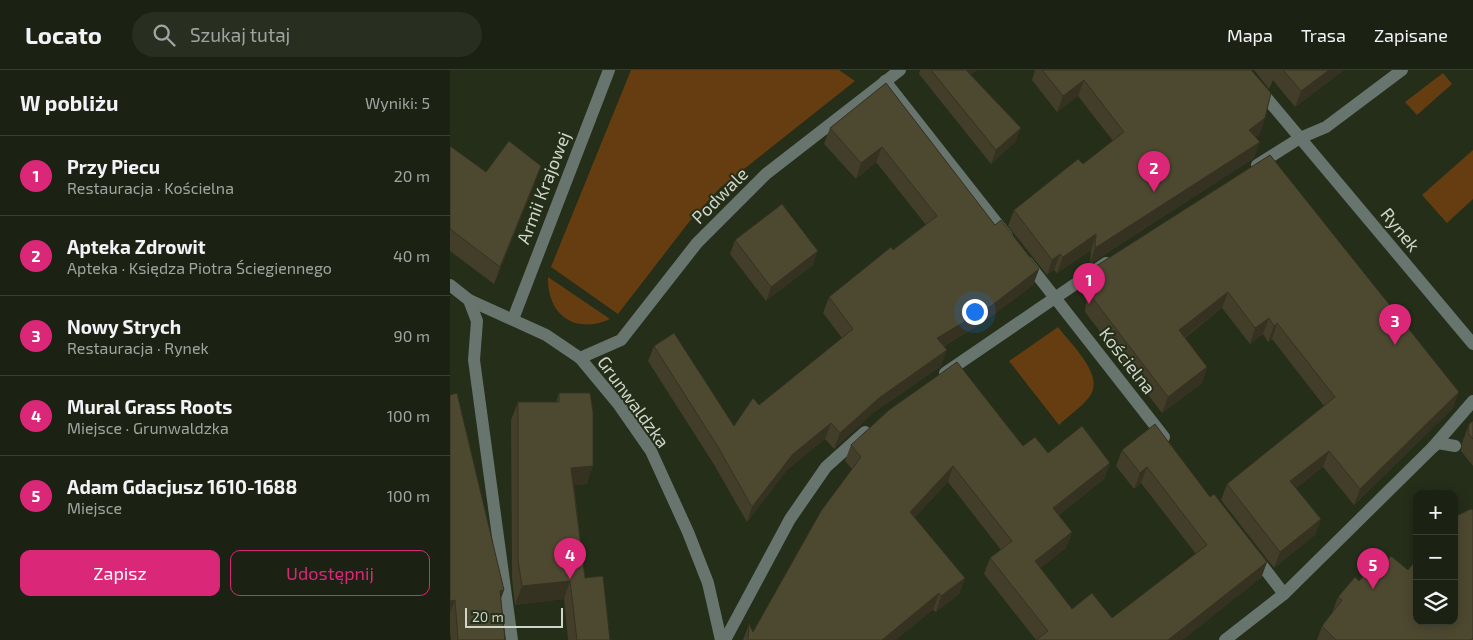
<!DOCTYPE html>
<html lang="pl">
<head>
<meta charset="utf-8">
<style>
	:root { --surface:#1b2213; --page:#282f21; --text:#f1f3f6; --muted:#a0a4a0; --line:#393f33; --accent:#db2777 }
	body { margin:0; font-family:"Exo 2",sans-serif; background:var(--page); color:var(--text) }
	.controls { position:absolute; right:15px; bottom:15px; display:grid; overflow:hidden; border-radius:10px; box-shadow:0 2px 12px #0003 }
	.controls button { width:45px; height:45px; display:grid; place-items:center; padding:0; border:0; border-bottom:1px solid var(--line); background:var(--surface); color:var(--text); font:25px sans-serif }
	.scale { position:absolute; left:15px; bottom:12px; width:98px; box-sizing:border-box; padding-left:5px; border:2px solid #cfd6c9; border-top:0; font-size:14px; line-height:18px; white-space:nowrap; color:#cfd6c9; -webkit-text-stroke:4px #242e19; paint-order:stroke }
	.you { position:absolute; left:524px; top:241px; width:18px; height:18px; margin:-12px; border:4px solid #fff; border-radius:50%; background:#1a73e8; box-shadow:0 0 0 8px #1a73e833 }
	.badge { display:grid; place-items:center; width:32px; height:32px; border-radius:50%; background:var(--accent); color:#fff; font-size:16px; font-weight:700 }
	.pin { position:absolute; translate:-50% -41px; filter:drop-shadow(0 1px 2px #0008) }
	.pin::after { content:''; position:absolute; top:26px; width:18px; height:15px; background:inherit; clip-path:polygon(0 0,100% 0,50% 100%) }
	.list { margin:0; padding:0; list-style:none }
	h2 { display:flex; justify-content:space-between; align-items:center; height:65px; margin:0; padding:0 20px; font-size:21px }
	h2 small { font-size:16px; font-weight:400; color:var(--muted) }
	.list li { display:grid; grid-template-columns:32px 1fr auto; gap:15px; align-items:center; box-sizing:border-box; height:80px; padding:0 20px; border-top:1px solid var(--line) }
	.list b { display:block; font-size:19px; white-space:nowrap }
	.list p { margin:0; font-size:16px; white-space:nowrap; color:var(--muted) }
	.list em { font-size:16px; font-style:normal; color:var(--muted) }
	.actions { display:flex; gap:10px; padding:15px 20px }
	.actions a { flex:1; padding:11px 0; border:1px solid var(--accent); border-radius:10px; text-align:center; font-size:18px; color:var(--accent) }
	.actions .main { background:var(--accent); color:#fff }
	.icon { flex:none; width:28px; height:28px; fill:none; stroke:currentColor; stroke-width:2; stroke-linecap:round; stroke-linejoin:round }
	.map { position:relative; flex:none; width:1023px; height:570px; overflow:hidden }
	header { display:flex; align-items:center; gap:30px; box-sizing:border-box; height:70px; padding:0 25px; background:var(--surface); border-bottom:1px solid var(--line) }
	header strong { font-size:24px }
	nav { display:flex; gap:28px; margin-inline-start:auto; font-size:18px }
	.search { width:350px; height:45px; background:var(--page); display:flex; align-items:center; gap:12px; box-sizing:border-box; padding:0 18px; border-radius:28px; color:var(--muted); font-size:19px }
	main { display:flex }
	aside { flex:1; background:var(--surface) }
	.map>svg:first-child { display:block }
	.green { fill:#653d10 }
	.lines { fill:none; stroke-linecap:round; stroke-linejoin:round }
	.minor { stroke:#68746e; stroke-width:12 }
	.wall { fill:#423e29 }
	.shaded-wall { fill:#363222 }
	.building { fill:#4d4830; stroke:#363222 }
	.labels { text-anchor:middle; stroke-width:4; stroke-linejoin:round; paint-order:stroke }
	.street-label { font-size:18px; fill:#cfd6c9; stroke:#242e19 }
</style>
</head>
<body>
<header>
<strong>Locato</strong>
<div class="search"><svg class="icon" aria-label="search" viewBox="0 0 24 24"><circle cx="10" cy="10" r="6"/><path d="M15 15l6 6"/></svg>Szukaj tutaj</div>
<nav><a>Mapa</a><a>Trasa</a><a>Zapisane</a></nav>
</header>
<main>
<aside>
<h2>W pobliżu<small>Wyniki: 5</small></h2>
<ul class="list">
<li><span class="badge">1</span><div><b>Przy Piecu</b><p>Restauracja · Kościelna</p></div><em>20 m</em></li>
<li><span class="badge">2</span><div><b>Apteka Zdrowit</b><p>Apteka · Księdza Piotra Ściegiennego</p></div><em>40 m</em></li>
<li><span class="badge">3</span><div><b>Nowy Strych</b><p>Restauracja · Rynek</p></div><em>90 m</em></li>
<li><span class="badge">4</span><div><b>Mural Grass Roots</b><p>Miejsce · Grunwaldzka</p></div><em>100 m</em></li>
<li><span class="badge">5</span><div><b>Adam Gdacjusz 1610-1688</b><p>Miejsce</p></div><em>100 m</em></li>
</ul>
<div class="actions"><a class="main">Zapisz</a><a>Udostępnij</a></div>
</aside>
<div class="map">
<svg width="1023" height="570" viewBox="0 0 1023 570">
	<rect width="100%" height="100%" fill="#242e19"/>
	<g class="green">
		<path d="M181,0H389L405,11L270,118L239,152L168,244L101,197Z"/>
		<path d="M993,3L1002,14L967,45L955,32Z"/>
		<path d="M1023,80V129L997,153L972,125Z"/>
		<path d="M98,207L160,249C125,265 97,245 98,207Z"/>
		<path d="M608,257C620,273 655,305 640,326C632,337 618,346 609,355L559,291Z"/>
	</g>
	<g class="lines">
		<g class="minor">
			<path d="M793,0L1023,274"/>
			<path d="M435,11L557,166"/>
			<path d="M807,95L850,68L876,57L952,0"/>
			<path d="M577,192L714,367"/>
			<path d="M0,215L19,230L96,265L130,288L169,335L201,381L238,462L258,513L271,570"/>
			<path d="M19,230L27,251L24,290L62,570"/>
			<path d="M63,249L159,0"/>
			<path d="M130,288L171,270L247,173L316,104L450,0"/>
			<path d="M495,303L656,193"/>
			<path d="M983,377L1023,331"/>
			<path d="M805,486L834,524"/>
			<path d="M275,570L340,449L376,397L415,362"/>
			<path d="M775,570L834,524L983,377L988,373L1005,376"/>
		</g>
	</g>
	<g class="wall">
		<path d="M470,0H527L520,5L566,71L541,94L469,4Z"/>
		<path d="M585,0H801L810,64L805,67L804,88L640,194L641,180L607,203L604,200L597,205L558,156L564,140L633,94L663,71L628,26L607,42L582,10Z"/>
		<path d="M804,0H894L845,37L823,10L819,19Z"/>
		<path d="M436,13L545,155L589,199L583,215L535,251L494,276L491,296L423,343L384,379L375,369L337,400L297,452L263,393L198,291L204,276L284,356L392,268L373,243L379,227L443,180L476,155L426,92L406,109L374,74L380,58Z"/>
		<path d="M0,76L36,102L85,113L44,214L0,181Z"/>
		<path d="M820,85L1003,338L904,435L873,397L846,418L871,449L865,465L824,498L771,430L777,414L874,336L822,269L818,272L813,264L800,274L772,238L735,268L757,297L752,313L712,343L635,242L638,214L643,198Z"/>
		<path d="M285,170L363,195L316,231L280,184Z"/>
		<path d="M109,323L137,414L124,415L135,508L160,570H118L114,529L65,535L62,508L61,350L68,332H106Z"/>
		<path d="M0,325L54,520L51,528L55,570H1L0,561Z"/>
		<path d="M1023,351V396L1011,381L1012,373L1019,354Z"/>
		<path d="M401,375L573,376L598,383L660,393L654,409L609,445L622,462L616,478L590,498L622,539L662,548L746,484L691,413L684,419L666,396L672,380L760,427L817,492L811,508L586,570L534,504L540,488L551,480L498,412L464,448L515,508L509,524L486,542L483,540L303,562L402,399L395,391Z"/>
		<path d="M1021,439L1023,570H867L872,556L882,543L888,527L909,511L928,502L1004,551V447Z"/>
		<path d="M299,554L298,570H293Z"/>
	</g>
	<g class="shaded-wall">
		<path d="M515,0H527L510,13Z"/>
		<path d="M879,0H894L845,37L851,21Z"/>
		<path d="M634,10L628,26L607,42L613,26Z"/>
		<path d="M815,48L810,64L793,75L799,60Z"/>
		<path d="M571,58L566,71L541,94L546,80Z"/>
		<path d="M810,72L804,88L640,194L645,178Z"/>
		<path d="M432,77L426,92L406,109L411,93Z"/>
		<path d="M91,96L85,113L44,214L50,197Z"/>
		<path d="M646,164L641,180L607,203L613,187Z"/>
		<path d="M368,181L363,195L316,231L321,217Z"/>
		<path d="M610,184L604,200L597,205L602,190Z"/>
		<path d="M589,199L583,215L535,251L481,283L487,268Z"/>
		<path d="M778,222L772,238L723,276L729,260Z"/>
		<path d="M819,248L813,264L800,274L805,258Z"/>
		<path d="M827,253L822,269L818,272L824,256Z"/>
		<path d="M497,280L491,296L423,343L384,379L390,363L429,328Z"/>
		<path d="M757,297L752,313L712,343L718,327Z"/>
		<path d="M1009,322L1003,338L904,435L910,419Z"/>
		<path d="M381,353L375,369L337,400L297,452L302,437L343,384Z"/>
		<path d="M879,381L873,397L835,427L840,411Z"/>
		<path d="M660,393L654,409L597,454L603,438Z"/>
		<path d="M143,396L137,414L115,416L121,398Z"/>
		<path d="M503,396L498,412L454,459L460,442Z"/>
		<path d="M697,397L691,413L684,419L690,403Z"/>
		<path d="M871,449L865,465L824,498L830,482Z"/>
		<path d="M622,462L616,478L579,507L585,491Z"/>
		<path d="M817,492L811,508L733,570H718Z"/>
		<path d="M515,508L509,524L486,542L491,526Z"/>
		<path d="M120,511L114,529L65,535L72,516Z"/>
		<path d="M54,520L48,536L50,521Z"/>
		<path d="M489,523L483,540L446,570H432Z"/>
		<path d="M5,530L0,543V531Z"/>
	</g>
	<g class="building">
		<path d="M481,0H516L571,58L546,80Z"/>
		<path d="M592,0H801L821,23L815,48L799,60L810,72L645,178L646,164L613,187L610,184L602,190L564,140L628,89L633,94L674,62L634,10L613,26Z"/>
		<path d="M833,0H879L851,21Z"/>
		<path d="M436,13L545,155L551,150L589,199L541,236L487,268L497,280L429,328L390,363L381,353L343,384L302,437L268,377L204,276L224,263L284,356L303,328L309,335L403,259L379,227L441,177L443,180L487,146L432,77L411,93L380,58Z"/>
		<path d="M59,71L91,96L50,197L0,159V76L36,102Z"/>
		<path d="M820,85L1009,322L910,419L879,381L840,411L871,449L830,482L777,414L885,327L827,253L824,256L819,248L805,258L778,222L729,260L757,297L718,327L641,226L643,198Z"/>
		<path d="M332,134L368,181L321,217L285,170Z"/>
		<path d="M507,292L573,376L585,367L598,383L632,356L660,393L603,438L622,462L585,491L622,539L642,523L662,548L757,475L697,397L690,403L672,380L705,354L760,427L764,424L817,492L718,570H586L598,561L540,488L562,471L503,396L460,442L515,508L491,526L489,523L432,570H298L299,554L303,562L371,441L411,387L401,375L439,340Z"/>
		<path d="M7,323L54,520L50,521L55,570H8L5,530L0,531V325Z"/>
		<path d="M109,323H140L143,342V396L121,398L135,508L153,506L160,570H127L120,511L72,516L68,490V332H109Z"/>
		<path d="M1023,351V369L1018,363L1019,354Z"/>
		<path d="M1021,439L1023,440V568L1021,570H886L872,556L892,530L888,527L905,507L909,511L921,497L928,502L941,486L958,500L967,489V551H1004V460L1007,456L1004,447Z"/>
	</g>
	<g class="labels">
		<g class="street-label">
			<text transform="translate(94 118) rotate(-69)" y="6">Armii Krajowej</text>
			<text transform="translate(270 126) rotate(-45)" y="6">Podwale</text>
			<text transform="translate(950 160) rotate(51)" y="6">Rynek</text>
			<text transform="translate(677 291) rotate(52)" y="6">Kościelna</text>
			<text transform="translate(183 332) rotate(54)" y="6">Grunwaldzka</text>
		</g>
	</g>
</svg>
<div class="controls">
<button>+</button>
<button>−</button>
<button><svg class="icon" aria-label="layers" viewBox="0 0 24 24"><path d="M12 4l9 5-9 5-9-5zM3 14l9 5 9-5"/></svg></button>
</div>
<div class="scale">20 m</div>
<div class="you"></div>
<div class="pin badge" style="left:639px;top:234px">1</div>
<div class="pin badge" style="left:704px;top:122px">2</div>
<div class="pin badge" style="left:945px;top:275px">3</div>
<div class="pin badge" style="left:120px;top:509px">4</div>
<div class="pin badge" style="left:923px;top:519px">5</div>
</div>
</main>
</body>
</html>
